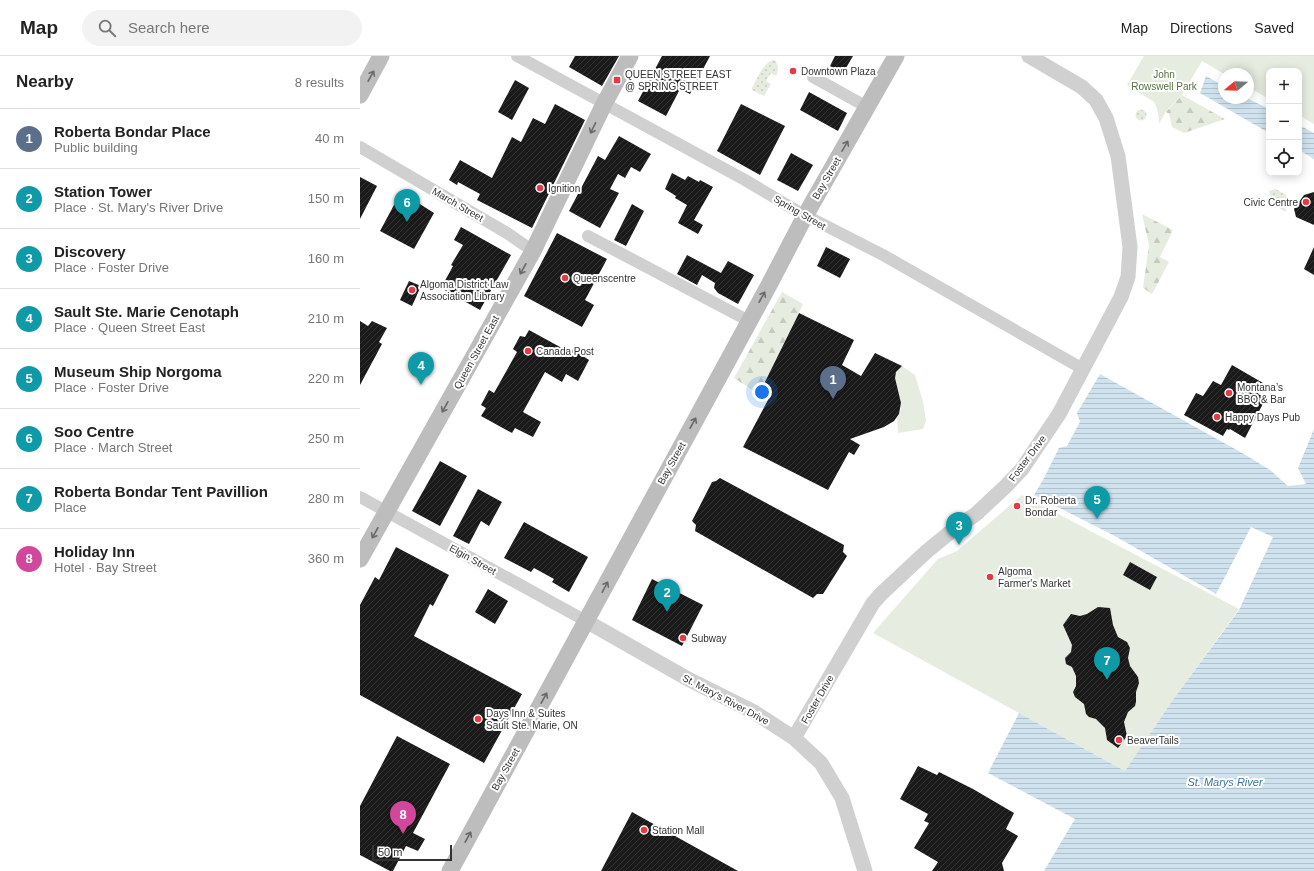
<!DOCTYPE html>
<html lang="en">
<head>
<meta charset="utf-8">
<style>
	:root { --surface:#fff; --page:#f2f2f2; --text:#222; --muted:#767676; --line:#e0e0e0; --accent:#2563eb }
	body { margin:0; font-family:Arial,sans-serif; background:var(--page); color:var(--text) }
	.controls { position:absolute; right:12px; top:12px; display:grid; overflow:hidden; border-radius:8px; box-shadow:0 2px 10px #0003 }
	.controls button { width:36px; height:36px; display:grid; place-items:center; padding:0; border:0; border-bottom:1px solid var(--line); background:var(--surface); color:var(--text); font:20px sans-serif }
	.compass { position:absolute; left:858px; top:12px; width:36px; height:36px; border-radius:50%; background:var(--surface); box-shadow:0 2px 10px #0003; rotate:251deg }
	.scale { position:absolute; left:12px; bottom:10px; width:80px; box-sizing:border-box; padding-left:4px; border:2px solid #333; border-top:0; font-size:11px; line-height:14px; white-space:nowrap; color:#333; -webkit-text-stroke:3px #fff; paint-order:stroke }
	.you { position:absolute; left:402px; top:336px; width:14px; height:14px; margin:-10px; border:3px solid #fff; border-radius:50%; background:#1a73e8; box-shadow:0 0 0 6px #1a73e833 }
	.badge { display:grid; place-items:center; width:26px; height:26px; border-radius:50%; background:var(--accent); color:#fff; font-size:13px; font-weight:700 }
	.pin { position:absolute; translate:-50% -33px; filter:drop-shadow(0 1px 2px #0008) }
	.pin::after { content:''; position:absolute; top:21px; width:14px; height:12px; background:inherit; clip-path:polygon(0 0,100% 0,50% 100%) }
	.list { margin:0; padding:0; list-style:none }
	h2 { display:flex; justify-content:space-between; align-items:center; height:52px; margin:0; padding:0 16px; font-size:17px }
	h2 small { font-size:13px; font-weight:400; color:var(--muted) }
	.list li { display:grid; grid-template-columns:26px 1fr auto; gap:12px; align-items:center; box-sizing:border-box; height:60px; padding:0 16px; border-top:1px solid var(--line) }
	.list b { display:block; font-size:15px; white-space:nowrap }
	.list p { margin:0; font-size:13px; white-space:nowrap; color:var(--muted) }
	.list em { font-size:13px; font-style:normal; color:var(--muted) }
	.icon { flex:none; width:22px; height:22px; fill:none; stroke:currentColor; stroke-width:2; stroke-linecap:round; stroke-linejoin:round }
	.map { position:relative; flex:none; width:954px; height:815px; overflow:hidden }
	header { display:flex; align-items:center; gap:24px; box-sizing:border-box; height:56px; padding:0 20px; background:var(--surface); border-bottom:1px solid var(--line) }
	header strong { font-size:19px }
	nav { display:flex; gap:22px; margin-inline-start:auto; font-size:14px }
	.search { width:280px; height:36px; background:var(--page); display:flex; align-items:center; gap:10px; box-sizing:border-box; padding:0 14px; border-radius:22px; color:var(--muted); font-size:15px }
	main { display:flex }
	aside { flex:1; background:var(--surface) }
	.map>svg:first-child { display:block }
	.grass { fill:url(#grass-dots) }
	.forest { fill:url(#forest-firs) }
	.park { fill:#e6ecdf }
	.water { fill:url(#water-rules) }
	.building { fill:url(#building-hatch) }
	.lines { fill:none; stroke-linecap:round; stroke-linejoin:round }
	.minor { stroke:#d0d0d0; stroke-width:12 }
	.tertiary { stroke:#d0d0d0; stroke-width:15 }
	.secondary { stroke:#bdbdbd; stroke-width:17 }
	.oneway { stroke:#6a6a6a }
	.poi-dot { fill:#e63946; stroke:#fff; stroke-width:1.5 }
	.labels { text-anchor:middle; stroke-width:4; stroke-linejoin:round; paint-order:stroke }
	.poi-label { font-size:10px; fill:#333; stroke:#fff; text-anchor:start }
	.park-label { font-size:10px; fill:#56703f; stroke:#fff }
	.street-label { font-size:10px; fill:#333; stroke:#fff }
	.water-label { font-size:11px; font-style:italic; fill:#3f7597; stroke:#fff }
</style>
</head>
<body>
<header>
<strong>Map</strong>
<div class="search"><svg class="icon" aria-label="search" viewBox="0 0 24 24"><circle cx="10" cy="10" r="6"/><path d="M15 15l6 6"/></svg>Search here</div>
<nav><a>Map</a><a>Directions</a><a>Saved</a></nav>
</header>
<main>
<aside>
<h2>Nearby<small>8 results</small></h2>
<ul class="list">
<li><span class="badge" style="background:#5c6f8a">1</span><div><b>Roberta Bondar Place</b><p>Public building</p></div><em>40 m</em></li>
<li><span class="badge" style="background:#0f9aa8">2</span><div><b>Station Tower</b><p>Place · St. Mary's River Drive</p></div><em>150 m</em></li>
<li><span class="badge" style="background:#0f9aa8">3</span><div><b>Discovery</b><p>Place · Foster Drive</p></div><em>160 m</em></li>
<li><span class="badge" style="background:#0f9aa8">4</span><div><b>Sault Ste. Marie Cenotaph</b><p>Place · Queen Street East</p></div><em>210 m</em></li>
<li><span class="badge" style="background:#0f9aa8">5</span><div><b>Museum Ship Norgoma</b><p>Place · Foster Drive</p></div><em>220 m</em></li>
<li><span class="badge" style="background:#0f9aa8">6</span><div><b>Soo Centre</b><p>Place · March Street</p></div><em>250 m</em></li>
<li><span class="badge" style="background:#0f9aa8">7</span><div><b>Roberta Bondar Tent Pavillion</b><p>Place</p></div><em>280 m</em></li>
<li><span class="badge" style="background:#d1479c">8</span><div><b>Holiday Inn</b><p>Hotel · Bay Street</p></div><em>360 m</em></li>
</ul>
</aside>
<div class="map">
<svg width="954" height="815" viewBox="0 0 954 815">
	<defs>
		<pattern id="grass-dots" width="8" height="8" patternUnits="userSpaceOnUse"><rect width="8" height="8" fill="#e6ecdf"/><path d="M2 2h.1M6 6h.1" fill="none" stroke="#c6cbc0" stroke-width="1.8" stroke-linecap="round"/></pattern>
		<pattern id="forest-firs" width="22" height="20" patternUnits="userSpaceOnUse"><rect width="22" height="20" fill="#e6ecdf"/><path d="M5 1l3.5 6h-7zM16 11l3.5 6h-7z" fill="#c6cbc0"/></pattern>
		<pattern id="water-rules" width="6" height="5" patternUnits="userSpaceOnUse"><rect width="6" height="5" fill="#cfe2ee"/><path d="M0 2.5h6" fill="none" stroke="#b2c2cd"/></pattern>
		<pattern id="building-hatch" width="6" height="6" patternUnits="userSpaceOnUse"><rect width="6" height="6" fill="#1a1a1a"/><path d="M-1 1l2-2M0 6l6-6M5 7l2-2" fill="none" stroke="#333"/></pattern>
	</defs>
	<rect width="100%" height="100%" fill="#fff"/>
	<g class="grass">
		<path d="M413,4L416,5C418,11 419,14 416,20L411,17L406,25L411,28L404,40L392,34V32C397,23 402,8 413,4Z"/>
		<circle cx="781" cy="59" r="5.5"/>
		<path d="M916,133L926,139L927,144L924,149L927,156L913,149L909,135Z"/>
	</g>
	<g class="forest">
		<path d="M822,39L865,63L824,77L812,71L809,58L806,56Z"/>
		<path d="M782,158L813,174L800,201L809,206L792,238L783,232L789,189Z"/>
		<path d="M422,236L443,248L399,338L374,322Z"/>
	</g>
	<g class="park">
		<path d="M784,0H954V68L939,59V15H909V43L888,31V18H864L842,5L822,39L806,55L799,68C799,60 798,53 794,46L767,29Z"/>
		<path d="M542,310L555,319L563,346L566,364L563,373L538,377L537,362C549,347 531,331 535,318C537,315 539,313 542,310Z"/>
		<path d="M662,439L879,553L812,645L765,715L513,577L578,503L597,495Z"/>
	</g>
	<g class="water">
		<path d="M846,20L864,30V42H887L909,53V77L840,37Z"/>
		<path d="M939,69L954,77V103L939,94Z"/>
		<path d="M740,318L884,398L910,414L928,430L946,428L938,412L954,373V815H684L715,763L628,717L659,657L765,715L812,645L879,554L913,481L891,471L856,538L753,479L674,439L683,424L699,392L707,390L720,366L717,357Z"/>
	</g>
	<g class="building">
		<path d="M215,0H259L242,30L209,11Z"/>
		<path d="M302,0H350L330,38L320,33L306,60L278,45Z"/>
		<path d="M475,0H493L483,17L470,10Z"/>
		<path d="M155,24L169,32L152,64L138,56Z"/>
		<path d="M449,36L487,57L478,75L440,54Z"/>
		<path d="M195,48L225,64L172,172L117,144L120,138L98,126L97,129L89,124L100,104L132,122L152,81L161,86L173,62L185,68Z"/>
		<path d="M381,48L425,70L400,119L357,95Z"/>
		<path d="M259,80L291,98L280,116L271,111L265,122L258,118L250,133L259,137L240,172L209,155L238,100L245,104Z"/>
		<path d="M431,97L453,109L438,135L417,124Z"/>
		<path d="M312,117L325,124L328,120L339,126L340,124L353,131L334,164L343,169L338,178L318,167L327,149L315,142L316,140L305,133Z"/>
		<path d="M0,121L17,130L0,163Z"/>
		<path d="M41,136L74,157L54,193L20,175Z"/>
		<path d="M954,136V169L936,161L934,153L944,139Z"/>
		<path d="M272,148L284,155L266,190L254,184Z"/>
		<path d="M101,171L151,199L120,254L81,232L93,210L91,209L103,189L94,184Z"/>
		<path d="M197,177L247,203L225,244L234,249L222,271L164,240Z"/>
		<path d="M466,191L490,203L480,222L457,210Z"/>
		<path d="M954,191V219L944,213Z"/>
		<path d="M327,199L361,217L368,205L394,219L378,248L358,237L354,232L355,227L342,219L337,229L317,218Z"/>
		<path d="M49,225L61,230L52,250L40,244Z"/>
		<path d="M439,257L494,284L482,309L501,320L515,297L542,310L536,316L535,322L541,347L539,358L534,365L524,371L490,383L500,389L494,399L489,396L468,434L383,391L408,344L399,338Z"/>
		<path d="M0,265L8,270L12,265L27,272L19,286L22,288L0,329Z"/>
		<path d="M169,274L211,297L215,289L226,295L223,300L229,304L218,325L206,318L202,326L185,316L163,356L181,366L173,381L155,372L152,377L121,360L126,352L121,349L129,334L134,337L157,296L153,293L160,280L165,281Z"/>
		<path d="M872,309L903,327L898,338L906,342L885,382L870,373L869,374L867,373L863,380L824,359L836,337L843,340L853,325L861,329Z"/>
		<path d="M80,405L107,420L80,470L52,455Z"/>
		<path d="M360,422L484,489L483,496L487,500L463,538H457L453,542L335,475L336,469L332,465L352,426L356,425Z"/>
		<path d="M118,433L142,446L129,470L121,465L109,488L93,480Z"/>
		<path d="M164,466L228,501L209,536L192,526L194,523L174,512L171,516L144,502Z"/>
		<path d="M36,491L89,519L73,550L70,548L54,580L162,638L124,707L0,639V549L15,521L19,524Z"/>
		<path d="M770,506L797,521L790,534L763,519Z"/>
		<path d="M292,523L343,549L322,590L272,564Z"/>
		<path d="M128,533L148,545L135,568L115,556Z"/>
		<path d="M738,551L750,552L753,569L758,581L767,586L770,592L768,602L770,610L778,621L779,627L776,636V646L775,650L768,656L764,666L767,680L758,692L747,684L745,672L736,663L729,661L726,658L724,648L715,641L713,636L716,630V620L712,611L706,608L705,602L711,596L712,589L703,569L711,558L720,560L727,558Z"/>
		<path d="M37,680L90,708L53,777L65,783L58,795L46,790L33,815H30L0,799V750Z"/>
		<path d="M558,710L577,719L579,716L613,733L654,757L646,773L658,780L642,807L644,815H572L578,806L554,792L569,767L564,765L568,758L540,743Z"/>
		<path d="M272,756L378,815H241Z"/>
	</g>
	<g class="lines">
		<g class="minor">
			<path d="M157,0L385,124L437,155L523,199L723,313"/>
			<path d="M453,21L507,51"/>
			<path d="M0,91L147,177L173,195"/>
			<path d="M228,180L389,265"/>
			<path d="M0,441L226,565"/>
		</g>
		<g class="tertiary">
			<path d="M226,565L328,623L394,656L434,682L461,707L482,742L505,815"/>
			<path d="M434,682L513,547L521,538L566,496L594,473L616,458L646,430L662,413L699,358L761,241L768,221L770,191L758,100L746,62L736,44L722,31L669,0"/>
		</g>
		<g class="secondary">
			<path d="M0,39L21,0"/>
			<path d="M0,503L173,195L244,48L270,0"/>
			<path d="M90,815L409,229L445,160L536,0"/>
		</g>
	</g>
	<defs><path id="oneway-shaft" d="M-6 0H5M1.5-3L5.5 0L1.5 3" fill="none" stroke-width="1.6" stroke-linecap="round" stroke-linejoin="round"/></defs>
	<g class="oneway">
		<use href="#oneway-shaft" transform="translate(11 20) rotate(-61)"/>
		<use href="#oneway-shaft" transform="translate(233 72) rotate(116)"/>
		<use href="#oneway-shaft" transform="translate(485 90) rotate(-60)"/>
		<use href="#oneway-shaft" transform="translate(163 213) rotate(119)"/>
		<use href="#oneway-shaft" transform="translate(402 241) rotate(-61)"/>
		<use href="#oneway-shaft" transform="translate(85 351) rotate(119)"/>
		<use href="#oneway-shaft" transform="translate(333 367) rotate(-61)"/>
		<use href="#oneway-shaft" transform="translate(15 477) rotate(119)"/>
		<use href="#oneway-shaft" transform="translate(245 531) rotate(-62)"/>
		<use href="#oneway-shaft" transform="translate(184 642) rotate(-61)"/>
		<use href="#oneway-shaft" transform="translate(108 781) rotate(-61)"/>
	</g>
	<g class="poi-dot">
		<circle cx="433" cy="15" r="4"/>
		<rect x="253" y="20" width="8" height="8" rx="2"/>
		<circle cx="180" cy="132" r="4"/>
		<circle cx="946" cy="146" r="4"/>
		<circle cx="205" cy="222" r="4"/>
		<circle cx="52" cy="234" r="4"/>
		<circle cx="168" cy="295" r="4"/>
		<circle cx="869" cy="337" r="4"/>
		<circle cx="857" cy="361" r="4"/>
		<circle cx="657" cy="450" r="4"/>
		<circle cx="630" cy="521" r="4"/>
		<circle cx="323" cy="582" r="4"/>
		<circle cx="118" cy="663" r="4"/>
		<circle cx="759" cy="684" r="4"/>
		<circle cx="284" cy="774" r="4"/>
	</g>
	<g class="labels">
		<g class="poi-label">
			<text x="441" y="19">Downtown Plaza</text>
			<text x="265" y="22">QUEEN STREET EAST<tspan x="265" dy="12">@ SPRING STREET</tspan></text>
			<text x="188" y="136">Ignition</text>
			<text x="938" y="150" text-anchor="end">Civic Centre</text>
			<text x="213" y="226">Queenscentre</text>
			<text x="60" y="232">Algoma District Law<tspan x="60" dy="12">Association Library</tspan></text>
			<text x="176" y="299">Canada Post</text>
			<text x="877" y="335">Montana’s<tspan x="877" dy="12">BBQ &amp; Bar</tspan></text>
			<text x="865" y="365">Happy Days Pub</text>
			<text x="665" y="448">Dr. Roberta<tspan x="665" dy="12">Bondar</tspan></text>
			<text x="638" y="519">Algoma<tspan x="638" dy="12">Farmer's Market</tspan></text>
			<text x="331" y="586">Subway</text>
			<text x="126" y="661">Days Inn &amp; Suites<tspan x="126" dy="12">Sault Ste. Marie, ON</tspan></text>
			<text x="767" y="688">BeaverTails</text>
			<text x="292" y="778">Station Mall</text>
		</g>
		<g class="park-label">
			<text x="804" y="22">John<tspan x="804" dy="12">Rowswell Park</tspan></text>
		</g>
		<g class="street-label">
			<text transform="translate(466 122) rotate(-60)" y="4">Bay Street</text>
			<text transform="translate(98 148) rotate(30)" y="4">March Street</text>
			<text transform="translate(440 156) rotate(30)" y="4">Spring Street</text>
			<text transform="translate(116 296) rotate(-61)" y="4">Queen Street East</text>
			<text transform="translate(667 402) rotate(-53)" y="4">Foster Drive</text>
			<text transform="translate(311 407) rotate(-61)" y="4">Bay Street</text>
			<text transform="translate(113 503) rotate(29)" y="4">Elgin Street</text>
			<text transform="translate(366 643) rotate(28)" y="4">St. Mary's River Drive</text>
			<text transform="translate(457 643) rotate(-60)" y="4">Foster Drive</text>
			<text transform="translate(145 713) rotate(-61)" y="4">Bay Street</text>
		</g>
		<g class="water-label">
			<text x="865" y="730">St. Marys River</text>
		</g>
	</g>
</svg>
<div class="controls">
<button>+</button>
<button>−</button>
<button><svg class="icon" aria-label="locate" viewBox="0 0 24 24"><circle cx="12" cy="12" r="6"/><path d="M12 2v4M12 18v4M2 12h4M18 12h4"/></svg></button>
</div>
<svg class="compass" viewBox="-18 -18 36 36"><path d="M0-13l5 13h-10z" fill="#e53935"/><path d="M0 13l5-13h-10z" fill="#767676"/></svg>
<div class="scale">50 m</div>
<div class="you"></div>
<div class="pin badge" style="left:473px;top:343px;background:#5c6f8a">1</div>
<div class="pin badge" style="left:307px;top:556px;background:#0f9aa8">2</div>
<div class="pin badge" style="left:599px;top:489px;background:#0f9aa8">3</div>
<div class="pin badge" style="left:61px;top:329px;background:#0f9aa8">4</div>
<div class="pin badge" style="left:737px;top:463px;background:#0f9aa8">5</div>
<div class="pin badge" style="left:47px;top:166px;background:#0f9aa8">6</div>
<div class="pin badge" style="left:747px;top:624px;background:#0f9aa8">7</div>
<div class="pin badge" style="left:43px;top:778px;background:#d1479c">8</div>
</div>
</main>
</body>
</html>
